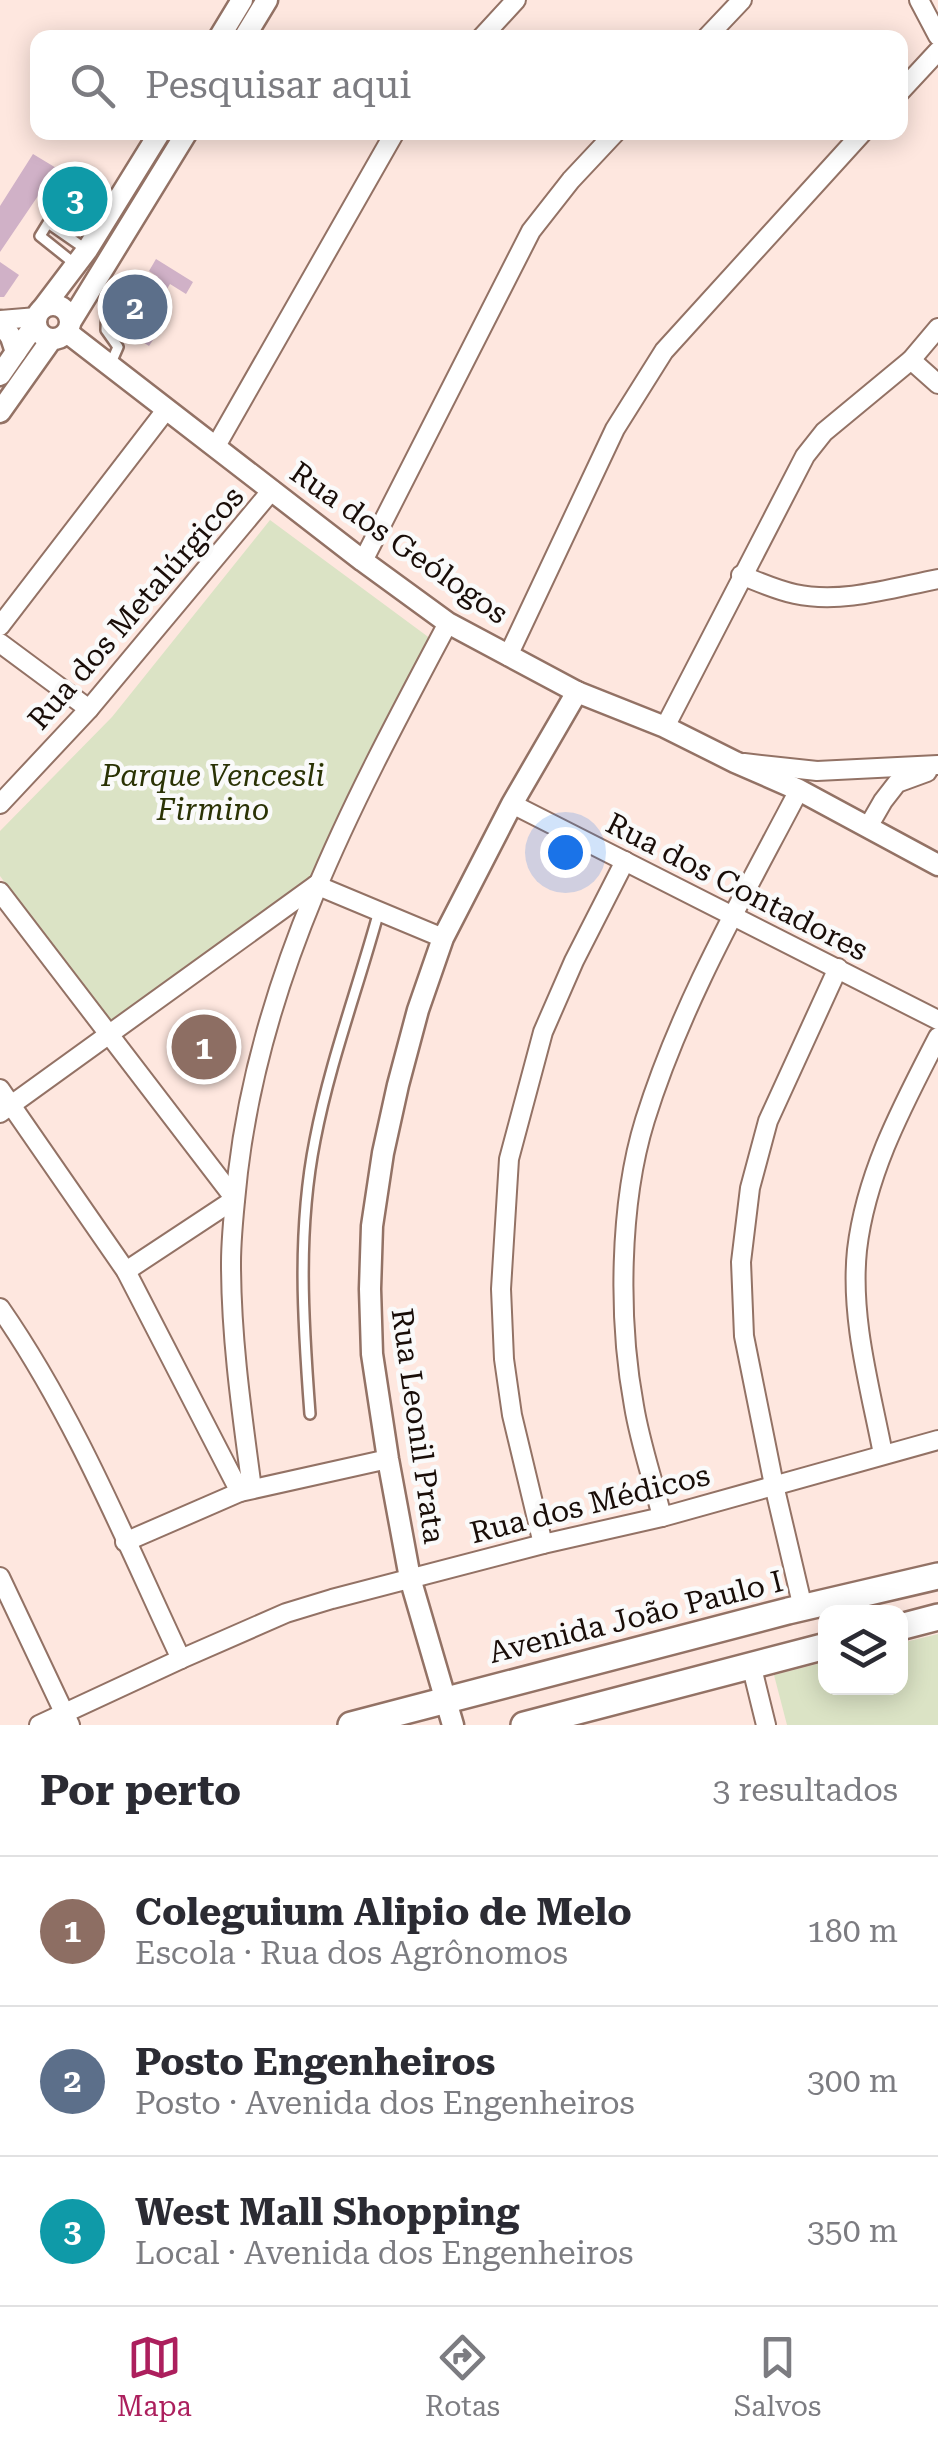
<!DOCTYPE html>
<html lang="pt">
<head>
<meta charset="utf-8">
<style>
	:root { --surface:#fff; --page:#f7f7f7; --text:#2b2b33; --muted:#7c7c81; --line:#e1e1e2; --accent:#ac1f5d }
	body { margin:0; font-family:"Roboto Serif",serif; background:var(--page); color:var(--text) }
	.controls { position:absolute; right:30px; bottom:30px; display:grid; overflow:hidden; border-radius:20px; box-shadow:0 5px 25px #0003 }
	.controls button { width:90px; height:90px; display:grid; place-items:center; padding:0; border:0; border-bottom:2px solid var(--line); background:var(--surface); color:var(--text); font:50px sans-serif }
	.you { position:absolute; left:565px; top:852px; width:35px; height:35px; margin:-25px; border:8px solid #fff; border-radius:50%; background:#1a73e8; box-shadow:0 0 0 15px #1a73e833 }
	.badge { display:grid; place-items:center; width:65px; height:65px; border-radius:50%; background:var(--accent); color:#fff; font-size:32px; font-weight:700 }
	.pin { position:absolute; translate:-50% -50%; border:5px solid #fff; box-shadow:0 2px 10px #0006 }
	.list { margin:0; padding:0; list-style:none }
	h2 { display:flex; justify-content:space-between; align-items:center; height:130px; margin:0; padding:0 40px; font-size:42px }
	h2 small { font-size:32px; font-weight:400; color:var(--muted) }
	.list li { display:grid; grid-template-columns:65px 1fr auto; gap:30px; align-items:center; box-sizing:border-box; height:150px; padding:0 40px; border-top:2px solid var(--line) }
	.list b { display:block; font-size:38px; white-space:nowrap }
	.list p { margin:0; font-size:32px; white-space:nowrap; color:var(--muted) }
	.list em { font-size:32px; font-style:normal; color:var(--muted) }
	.icon { flex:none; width:55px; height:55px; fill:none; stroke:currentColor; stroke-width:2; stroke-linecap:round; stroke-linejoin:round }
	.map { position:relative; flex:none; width:938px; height:1725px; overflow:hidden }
	.search { position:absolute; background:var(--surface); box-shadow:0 5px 25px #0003; left:30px; right:30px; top:30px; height:110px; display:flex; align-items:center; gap:25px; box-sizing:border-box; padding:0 35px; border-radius:20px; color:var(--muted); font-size:38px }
	.sheet { height:580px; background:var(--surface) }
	nav { display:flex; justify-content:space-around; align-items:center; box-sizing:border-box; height:140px; border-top:2px solid var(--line); background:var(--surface); font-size:28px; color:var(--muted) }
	nav a { display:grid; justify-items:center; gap:5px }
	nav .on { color:var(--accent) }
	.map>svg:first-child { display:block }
	.green { fill:#dbe3c5 }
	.building { fill:#d0b1c7 }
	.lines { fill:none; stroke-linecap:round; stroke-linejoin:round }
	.service-casing { stroke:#937265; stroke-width:14 }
	.minor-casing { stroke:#937265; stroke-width:22 }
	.tertiary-casing { stroke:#937265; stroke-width:25 }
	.secondary-casing { stroke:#937265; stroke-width:30 }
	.service { stroke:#fff; stroke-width:9 }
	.minor { stroke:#fff; stroke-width:18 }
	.tertiary { stroke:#fff; stroke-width:20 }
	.secondary { stroke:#fff; stroke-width:25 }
	.labels { text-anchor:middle; stroke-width:9; stroke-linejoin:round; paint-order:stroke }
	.street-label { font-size:30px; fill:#190d08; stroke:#fafafa }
	.park-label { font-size:30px; font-style:italic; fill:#2a3204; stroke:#fafafa }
</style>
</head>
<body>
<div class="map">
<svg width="938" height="1725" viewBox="0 0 938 1725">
	<rect width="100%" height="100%" fill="#fee7df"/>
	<g class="green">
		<path d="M270,520L431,639L311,879L110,1024L0,876V831L112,717Z"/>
		<path d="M938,1634V1725H787L774,1675L825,1662L826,1688H900L901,1643Z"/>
	</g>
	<g class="building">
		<path d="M33,154L96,192L83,213L42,190L0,252V206Z"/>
		<path d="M156,259L193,282L186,294L170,284L159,302L172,311L149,346L110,321L130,289L145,298L158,277L149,271Z"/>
		<path d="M0,262L19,275L4,297H0Z"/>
	</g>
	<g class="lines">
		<defs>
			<g id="service">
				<path d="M75,264L40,236L48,223L87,250"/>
				<path d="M111,363L118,347L106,330C105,309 117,292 131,277"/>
				<path d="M310,1414C303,1322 297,1231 315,1140C330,1062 358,988 379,911"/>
			</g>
			<g id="minor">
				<path d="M919,0L938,36"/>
				<path d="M481,38L516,0"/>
				<path d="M706,38L742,0"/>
				<path d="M900,92L938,51"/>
				<path d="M0,320L37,317"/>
				<path d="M911,360L938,384"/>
				<path d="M216,446L395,132"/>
				<path d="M363,561L531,231L571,180L616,132"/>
				<path d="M741,575C759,582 776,590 795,594C842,604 892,588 938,579"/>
				<path d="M0,626L166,410"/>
				<path d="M0,643L89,709"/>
				<path d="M508,656L615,429L664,351L863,132"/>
				<path d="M665,727L805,456L824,432L911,360L938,328"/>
				<path d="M744,763L817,771L938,765"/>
				<path d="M0,804L89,709L272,490"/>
				<path d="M512,804L938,1020"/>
				<path d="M868,827L883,801L897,783L927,772"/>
				<path d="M316,885L443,938"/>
				<path d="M0,892L235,1199"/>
				<path d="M0,1089L126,1271L240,1492"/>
				<path d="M0,1113L316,885"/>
				<path d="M126,1271L235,1199"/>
				<path d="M0,1308C75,1416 125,1540 181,1659"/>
				<path d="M883,1454C870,1387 850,1318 857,1250C866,1173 903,1105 938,1037"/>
				<path d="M252,1489C242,1414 231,1339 231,1263C231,1233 235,1202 238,1172C262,970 354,800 448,623"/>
				<path d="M662,1517C653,1480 640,1443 634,1406C618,1320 619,1204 645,1120C681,1004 743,897 799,790"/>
				<path d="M125,1542L240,1492L388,1459"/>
				<path d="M543,1544L512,1415L504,1359L501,1289L509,1159L543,1032L574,961L625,861"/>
				<path d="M0,1577L70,1725"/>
				<path d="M803,1608L774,1485L744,1336L741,1262L750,1188L768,1121L838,968"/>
				<path d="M751,1664L766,1725"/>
				<path d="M39,1725L181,1659L286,1613L332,1599L543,1544L662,1517L938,1440"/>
			</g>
			<g id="tertiary">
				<path d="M219,38L242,0"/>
				<path d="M244,38L267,0"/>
				<circle cx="53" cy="322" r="17"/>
				<path d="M43,308L87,250L160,132"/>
				<path d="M0,321L11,337L16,352"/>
				<path d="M71,321L187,132"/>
				<path d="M68,333L363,561L448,623L577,692L665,727L735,762L799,790L938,865"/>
				<path d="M0,375L36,323"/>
				<path d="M0,412L51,340"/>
				<path d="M453,1725L410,1578L388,1459L372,1354L370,1289L372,1226L383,1153L398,1085L418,1010L443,938L512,804L577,692"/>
			</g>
			<g id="secondary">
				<path d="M900,1627L938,1617"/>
				<path d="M351,1725L788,1611L938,1576"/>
				<path d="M524,1725L826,1646"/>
			</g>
		</defs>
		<use href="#service" class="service-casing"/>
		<use href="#minor" class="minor-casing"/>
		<use href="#tertiary" class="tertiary-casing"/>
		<use href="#secondary" class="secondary-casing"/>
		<use href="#service" class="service"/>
		<use href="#minor" class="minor"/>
		<use href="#tertiary" class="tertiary"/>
		<use href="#secondary" class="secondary"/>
	</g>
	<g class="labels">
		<g class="street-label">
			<text transform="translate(399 543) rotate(35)" y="10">Rua dos Geólogos</text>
			<text transform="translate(136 608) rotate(-49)" y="10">Rua dos Metalúrgicos</text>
			<text transform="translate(737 887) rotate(27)" y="10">Rua dos Contadores</text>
			<text transform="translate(418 1426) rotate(82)" y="10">Rua Leonil Prata</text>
			<text transform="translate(590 1504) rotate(-14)" y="10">Rua dos Médicos</text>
			<text transform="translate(636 1617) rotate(-14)" y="10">Avenida João Paulo I</text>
		</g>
		<g class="park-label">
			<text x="213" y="786">Parque Vencesli<tspan x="213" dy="34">Firmino</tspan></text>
		</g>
	</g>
</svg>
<div class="controls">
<button><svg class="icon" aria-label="layers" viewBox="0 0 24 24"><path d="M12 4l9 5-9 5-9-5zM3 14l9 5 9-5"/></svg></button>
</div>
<div class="you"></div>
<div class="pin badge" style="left:204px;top:1047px;background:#8d6e63">1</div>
<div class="pin badge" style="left:135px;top:307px;background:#5c6f8a">2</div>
<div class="pin badge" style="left:75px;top:199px;background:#0f9aa8">3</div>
<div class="search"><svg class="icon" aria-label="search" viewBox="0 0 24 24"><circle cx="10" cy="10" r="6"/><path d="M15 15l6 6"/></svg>Pesquisar aqui</div>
</div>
<section class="sheet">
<h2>Por perto<small>3 resultados</small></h2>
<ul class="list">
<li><span class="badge" style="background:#8d6e63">1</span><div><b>Coleguium Alipio de Melo</b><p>Escola · Rua dos Agrônomos</p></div><em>180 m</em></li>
<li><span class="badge" style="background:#5c6f8a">2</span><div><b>Posto Engenheiros</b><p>Posto · Avenida dos Engenheiros</p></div><em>300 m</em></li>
<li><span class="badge" style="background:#0f9aa8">3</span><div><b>West Mall Shopping</b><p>Local · Avenida dos Engenheiros</p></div><em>350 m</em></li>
</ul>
</section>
<nav>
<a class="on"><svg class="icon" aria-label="map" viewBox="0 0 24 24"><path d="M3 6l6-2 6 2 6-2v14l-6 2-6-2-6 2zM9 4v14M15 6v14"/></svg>Mapa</a>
<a><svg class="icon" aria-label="directions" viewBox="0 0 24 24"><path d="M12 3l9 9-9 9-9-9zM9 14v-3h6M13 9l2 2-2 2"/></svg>Rotas</a>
<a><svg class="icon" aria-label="saved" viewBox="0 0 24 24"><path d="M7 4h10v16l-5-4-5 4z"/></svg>Salvos</a>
</nav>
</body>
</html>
